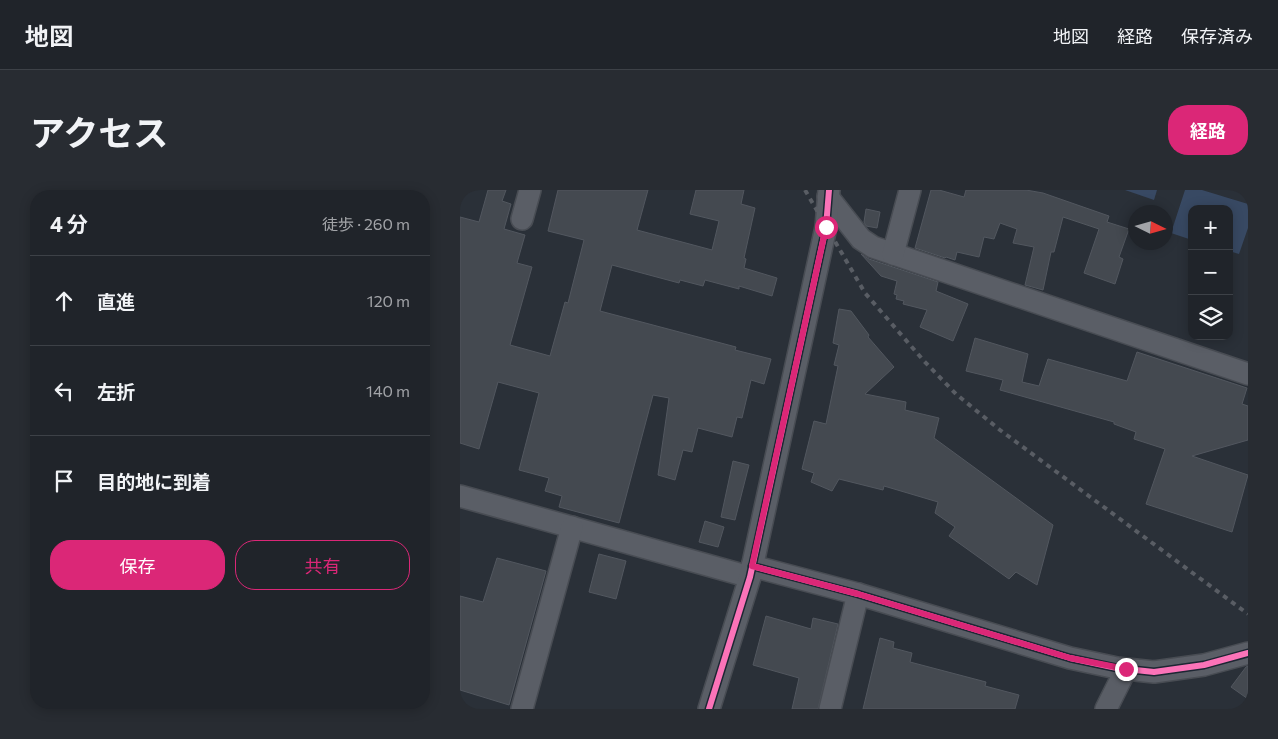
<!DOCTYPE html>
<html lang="ja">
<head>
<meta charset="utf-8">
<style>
	:root { --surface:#20242a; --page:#282c32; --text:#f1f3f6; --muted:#a2a4a8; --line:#3d4147; --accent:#db2777 }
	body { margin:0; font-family:Commissioner,"Noto Sans JP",sans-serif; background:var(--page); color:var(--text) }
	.controls { position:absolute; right:15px; top:15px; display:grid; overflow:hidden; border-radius:10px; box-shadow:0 2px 12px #0003 }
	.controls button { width:45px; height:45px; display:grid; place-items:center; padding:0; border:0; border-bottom:1px solid var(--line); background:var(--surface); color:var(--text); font:25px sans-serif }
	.compass { position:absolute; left:668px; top:15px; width:45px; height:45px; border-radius:50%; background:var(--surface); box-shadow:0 2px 12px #0003; rotate:95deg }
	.stop { position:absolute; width:15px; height:15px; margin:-11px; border:4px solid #db2777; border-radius:50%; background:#fff }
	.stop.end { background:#db2777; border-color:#fff; box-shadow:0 1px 5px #0008 }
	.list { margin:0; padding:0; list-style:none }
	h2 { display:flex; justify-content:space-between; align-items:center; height:65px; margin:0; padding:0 20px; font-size:21px }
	h2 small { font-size:16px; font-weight:400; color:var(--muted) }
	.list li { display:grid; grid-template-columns:32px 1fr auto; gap:15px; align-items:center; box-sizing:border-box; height:90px; padding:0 20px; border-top:1px solid var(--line) }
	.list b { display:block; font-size:19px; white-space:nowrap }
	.list em { font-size:16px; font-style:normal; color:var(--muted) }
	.actions { display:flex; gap:10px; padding:15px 20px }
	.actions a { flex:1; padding:11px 0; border:1px solid var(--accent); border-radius:20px; text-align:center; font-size:18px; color:var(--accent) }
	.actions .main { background:var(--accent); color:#fff }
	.icon { flex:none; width:28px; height:28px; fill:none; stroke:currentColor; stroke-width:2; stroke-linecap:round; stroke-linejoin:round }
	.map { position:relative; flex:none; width:788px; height:519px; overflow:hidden; border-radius:20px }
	header { display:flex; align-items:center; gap:30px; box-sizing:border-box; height:70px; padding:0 25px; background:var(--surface); border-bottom:1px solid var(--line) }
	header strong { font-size:24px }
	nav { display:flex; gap:28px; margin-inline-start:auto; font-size:18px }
	.intro { display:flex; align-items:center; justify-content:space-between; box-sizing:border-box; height:120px; padding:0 30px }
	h1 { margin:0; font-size:35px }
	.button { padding:12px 22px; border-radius:20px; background:var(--accent); color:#fff; font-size:18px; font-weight:700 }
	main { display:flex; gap:30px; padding:0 30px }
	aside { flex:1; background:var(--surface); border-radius:20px; box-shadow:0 2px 12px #0003 }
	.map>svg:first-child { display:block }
	.water { fill:#384963 }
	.building { fill:#444950; stroke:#52575f }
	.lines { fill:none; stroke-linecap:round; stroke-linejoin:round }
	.minor-casing { stroke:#484c53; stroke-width:24 }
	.minor { stroke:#5a5e66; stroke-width:21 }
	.rail { stroke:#595d64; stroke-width:4; stroke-dasharray:5 5; stroke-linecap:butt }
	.cycleway-casing { stroke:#1d2633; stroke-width:9 }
	.cycleway { stroke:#fb73b8; stroke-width:6 }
	.route { stroke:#db2777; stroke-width:6 }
</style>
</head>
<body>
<header>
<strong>地図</strong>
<nav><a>地図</a><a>経路</a><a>保存済み</a></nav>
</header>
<div class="intro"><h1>アクセス</h1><a class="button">経路</a></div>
<main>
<aside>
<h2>4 分<small>徒歩 · 260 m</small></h2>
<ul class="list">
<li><svg class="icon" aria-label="ahead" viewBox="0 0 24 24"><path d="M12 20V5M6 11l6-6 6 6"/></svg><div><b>直進</b></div><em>120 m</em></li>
<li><svg class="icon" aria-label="left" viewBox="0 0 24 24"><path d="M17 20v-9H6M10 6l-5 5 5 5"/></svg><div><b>左折</b></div><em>140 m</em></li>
<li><svg class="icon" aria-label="arrive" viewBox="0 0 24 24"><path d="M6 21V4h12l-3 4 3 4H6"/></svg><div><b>目的地に到着</b></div></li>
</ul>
<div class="actions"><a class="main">保存</a><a>共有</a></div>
</aside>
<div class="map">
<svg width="788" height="519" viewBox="0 0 788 519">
	<rect width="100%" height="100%" fill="#2a3038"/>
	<g class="water">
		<path d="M665,0H697L694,10Z"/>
		<path d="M725,0H742L788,14V38L779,64L769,61V19H732V50L711,43Z"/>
	</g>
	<g class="building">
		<path d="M28,0H46L42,11L51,14L44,39L65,45L57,73L72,77L50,155L90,166L105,112L108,113L124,50L88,41L98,0H188L177,40L252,60L259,31L230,24L236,0H284L281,14L295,18L284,68L286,69L284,78L317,88L312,106L279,96V99L245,90L243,96L220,90L219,93L152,75L140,121L276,157L275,160L311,169L304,194L291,190L282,228L277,227L272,247L238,238L232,262L223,260L215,290L198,285L209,208L193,205L159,333L99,317L102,306L85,301L89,288L59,280L79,203L38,192L19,259L0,253V27L19,32Z"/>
		<path d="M471,0H479L504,7L506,0H566L583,3L649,26L647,32L669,39L659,67L663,69L655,94L624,83L639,39L603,27L594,62H591L583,100L565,95L574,57L553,53L557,39L540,33L534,49L524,47L519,67L497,62L495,70L486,67L485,68L455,58Z"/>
		<path d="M406,19L420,22L417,38L406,36L404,32Z"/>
		<path d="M401,64L409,69L478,92L476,101L508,114L493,151L460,137L467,120L443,114L444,111L436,109L437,105L434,104L437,91L421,86Z"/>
		<path d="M379,119L391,121L409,145L408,147L434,177L405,204L446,212L445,220L479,228L474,248L593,335L577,395L556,382L549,389L489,346L495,337L475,323L478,312L424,296L423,300L379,289L372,301L351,292L354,283L342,279L354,231L366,234L378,176L374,175L379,155L373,153Z"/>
		<path d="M515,148L568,164L562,192L579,196L588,169L667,191L677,162L787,198L782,214L788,216V250L732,266L788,285L772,342L686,314L705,259L674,249L676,242L654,234V232L540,200L543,190L506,181Z"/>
		<path d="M273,271L289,275L275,330L261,327Z"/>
		<path d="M245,331L264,337L258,357L239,352Z"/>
		<path d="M139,364L166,371L156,409L129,402Z"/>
		<path d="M37,368L86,381L49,515L0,500V406L23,412Z"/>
		<path d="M306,426L351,439L353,428L378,434L358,519H332L339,488L293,475Z"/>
		<path d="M420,448L434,452L433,458L452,463L450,472L526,492L525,496L559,505L555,519H403Z"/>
		<path d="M788,476V509L771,497L786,477Z"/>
	</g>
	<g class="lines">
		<defs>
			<g id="minor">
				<path d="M368,7L401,49L413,57L788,184"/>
				<path d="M62,29L70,0"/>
				<path d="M433,64L450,0"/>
				<path d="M0,306L290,387"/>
				<path d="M292,376L398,404L610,468L657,478L694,482L744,475L788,463"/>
				<path d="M62,519L112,337"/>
				<path d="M249,519L290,387L366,37L369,0"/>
				<path d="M370,519L398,404"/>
				<path d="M646,519L666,479"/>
			</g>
		</defs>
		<use href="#minor" class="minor-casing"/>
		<use href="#minor" class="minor"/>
		<path class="rail" d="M345,0L405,103L464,171L496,204L540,240L788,424"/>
		<defs>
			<g id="cycleway">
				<path d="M292,376L398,404L610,468L657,478L694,482L744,475L788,463"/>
				<path d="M249,519L290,387L366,37L369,0"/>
			</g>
		</defs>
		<use href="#cycleway" class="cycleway-casing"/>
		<use href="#cycleway" class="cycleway"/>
	</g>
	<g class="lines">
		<path class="route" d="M366,37L292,376L398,404L610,468L666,479"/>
	</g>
</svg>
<div class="controls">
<button>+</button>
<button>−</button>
<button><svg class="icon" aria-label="layers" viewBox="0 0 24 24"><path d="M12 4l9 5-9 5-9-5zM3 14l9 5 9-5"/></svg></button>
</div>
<svg class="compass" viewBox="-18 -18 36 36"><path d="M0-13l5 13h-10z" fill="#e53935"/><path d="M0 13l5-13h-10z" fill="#a2a4a8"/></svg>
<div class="stop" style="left:366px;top:37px"></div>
<div class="stop end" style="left:666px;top:479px"></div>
</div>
</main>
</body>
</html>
